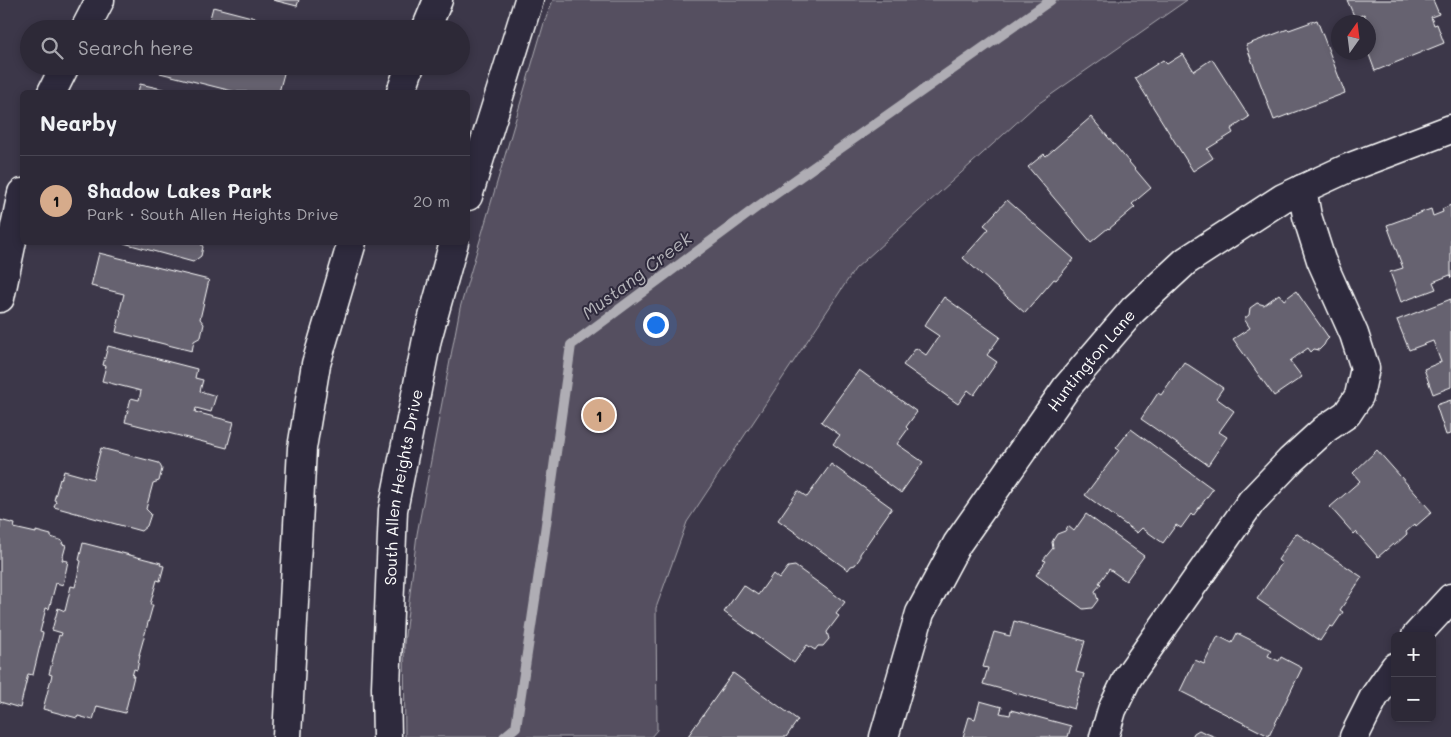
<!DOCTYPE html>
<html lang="en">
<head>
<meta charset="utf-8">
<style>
	:root { --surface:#2d2937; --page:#35313f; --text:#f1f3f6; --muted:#a7a6ad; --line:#484552; --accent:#d6ab8b }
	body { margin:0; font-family:Mali,sans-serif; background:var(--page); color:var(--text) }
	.controls { position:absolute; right:15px; bottom:15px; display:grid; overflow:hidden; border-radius:8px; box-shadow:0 2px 8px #0003 }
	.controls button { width:45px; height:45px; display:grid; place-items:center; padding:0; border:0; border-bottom:1px solid var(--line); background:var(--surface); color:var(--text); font:25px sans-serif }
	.compass { position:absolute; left:1331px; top:15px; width:45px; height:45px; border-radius:50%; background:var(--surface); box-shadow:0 2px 8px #0003; rotate:14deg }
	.you { position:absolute; left:655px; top:324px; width:18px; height:18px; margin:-12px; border:4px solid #fff; border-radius:50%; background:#1a73e8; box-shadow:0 0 0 8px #1a73e833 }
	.badge { display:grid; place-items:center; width:32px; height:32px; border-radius:50%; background:var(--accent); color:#111; font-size:16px; font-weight:700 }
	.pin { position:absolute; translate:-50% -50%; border:2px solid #fff; box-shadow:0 1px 5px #0006 }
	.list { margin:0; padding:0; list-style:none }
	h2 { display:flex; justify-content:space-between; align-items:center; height:65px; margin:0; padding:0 20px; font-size:21px }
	h2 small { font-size:16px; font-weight:400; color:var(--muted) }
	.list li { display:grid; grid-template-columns:32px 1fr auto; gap:15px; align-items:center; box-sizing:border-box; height:90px; padding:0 20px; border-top:1px solid var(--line) }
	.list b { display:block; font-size:19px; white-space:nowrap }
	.list p { margin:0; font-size:16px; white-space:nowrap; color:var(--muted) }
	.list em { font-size:16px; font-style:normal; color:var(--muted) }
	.icon { flex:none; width:28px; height:28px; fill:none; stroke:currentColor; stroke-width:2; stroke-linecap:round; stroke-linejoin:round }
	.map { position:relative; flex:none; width:1451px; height:737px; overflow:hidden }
	.search { position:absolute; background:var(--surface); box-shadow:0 2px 8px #0003; left:20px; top:20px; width:450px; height:55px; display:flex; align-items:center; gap:12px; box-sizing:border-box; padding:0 18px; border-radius:28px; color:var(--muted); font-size:19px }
	.panel { position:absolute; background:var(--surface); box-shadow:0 2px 8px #0003; left:20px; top:90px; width:450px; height:155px; border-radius:8px }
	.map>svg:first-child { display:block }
	.green { fill:#555060; stroke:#aaa8b0 }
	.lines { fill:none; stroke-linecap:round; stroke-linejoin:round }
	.stream { stroke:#afadb4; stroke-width:10 }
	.building { fill:#666270; stroke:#fff }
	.minor-casing { stroke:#fff; stroke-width:31 }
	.major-casing { stroke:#fff; stroke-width:31 }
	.minor { stroke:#2f2a3d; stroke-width:28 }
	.major { stroke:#2f2a3d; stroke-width:28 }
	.labels { text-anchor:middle; stroke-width:4; stroke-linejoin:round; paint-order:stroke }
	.street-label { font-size:16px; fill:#fff; stroke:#2f2a3d }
	.water-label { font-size:18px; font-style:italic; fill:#b5b4ba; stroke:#2f2a3d }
</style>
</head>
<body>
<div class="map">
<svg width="1451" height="737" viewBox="0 0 1451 737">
	<rect width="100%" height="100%" fill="#3c3749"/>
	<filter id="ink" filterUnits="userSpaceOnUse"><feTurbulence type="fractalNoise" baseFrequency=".02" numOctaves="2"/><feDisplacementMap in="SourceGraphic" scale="10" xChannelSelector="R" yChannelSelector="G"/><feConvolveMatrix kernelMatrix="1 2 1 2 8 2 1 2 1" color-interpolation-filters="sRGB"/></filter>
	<g filter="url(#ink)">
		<path class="green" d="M553,0H1187L1035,106L855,269L687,522L656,608L657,730L651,737H405L404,644L417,534L460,308L544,23Z"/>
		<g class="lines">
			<path class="stream" d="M504,737L516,727L542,553L571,345L757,207L1051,0"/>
		</g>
		<g class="building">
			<path d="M273,0H299L297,6Z"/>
			<path d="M1347,0H1433L1439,14L1431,17L1434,25L1437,24L1444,43L1375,71L1368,52V31L1371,30L1368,22L1364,14L1355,18Z"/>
			<path d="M213,7L267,21L266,26L268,29H205L206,26H208Z"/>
			<path d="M1317,20L1345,93L1274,120L1246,45L1288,29L1289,30Z"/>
			<path d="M1183,54L1194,71L1212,59L1249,117L1231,129L1233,133L1207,149L1213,158L1193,171L1135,78L1163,60L1167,64Z"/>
			<path d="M162,66H286L279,92H236L160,73Z"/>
			<path d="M140,84L176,92H138Z"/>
			<path d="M1091,117L1151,188L1132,204L1135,207L1109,229L1108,228L1091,242L1028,167L1044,154L1046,156Z"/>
			<path d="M1007,200L1074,259L1056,280L1054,279L1025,313L963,258L989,229L984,225Z"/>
			<path d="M1451,205V278L1450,275L1433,282L1436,289L1401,302L1390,272L1403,268L1387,225L1431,209L1433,216L1443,212L1442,209Z"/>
			<path d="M120,242H200L203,247L201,256L193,262Z"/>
			<path d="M99,253L209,280L200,319L204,324L201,337L194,341L192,351L116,332L121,311L120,310L124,294L91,286Z"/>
			<path d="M1296,291L1329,338L1326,341L1324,345L1319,350L1314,349L1311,352L1308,348L1290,361L1302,377L1274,396L1233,339L1250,328L1244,319L1249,315L1250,308L1257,303L1264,305L1279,294L1284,300Z"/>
			<path d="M944,297L1000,337L987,355L997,362L974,395L968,390L958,404L903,365L916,348L926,355L939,336L924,326Z"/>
			<path d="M1451,299V387L1433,394L1424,369L1441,362L1433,341L1409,350L1397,320Z"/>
			<path d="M108,346L197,369L195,378L203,380L200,391L216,396L211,412L196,408L195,412L234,422L227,448L125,422L131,398L139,400L141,391L102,381L106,366L103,365Z"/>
			<path d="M1184,362L1223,388L1216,398L1234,411L1219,432L1227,437L1208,465L1141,419L1158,393L1161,395Z"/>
			<path d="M859,370L917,412L906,427L908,429L897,444L923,462L901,493L833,444L840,435L821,422Z"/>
			<path d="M1451,400V434L1446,435L1436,405Z"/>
			<path d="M1131,429L1213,489L1193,516L1191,514L1181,528L1176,525L1163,543L1142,528L1137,533L1085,495L1119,450L1116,448Z"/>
			<path d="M101,448L159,463L162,469L159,481L153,483L146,509L151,514L147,526L141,531L54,507L56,501L54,500L60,479L61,480L64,471L93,479Z"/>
			<path d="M1377,450L1432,512L1416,526L1415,524L1406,532L1407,534L1394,546L1393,544L1378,557L1356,532L1354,534L1330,507L1360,481L1353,473Z"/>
			<path d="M831,464L892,508L860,554V558L855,565L851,566L848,570L778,520L798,491L807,497Z"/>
			<path d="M1086,514L1144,556L1126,581L1109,569L1099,583L1101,584L1095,591L1098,600L1092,608L1083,609L1036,575L1046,561L1043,560L1053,548L1052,542L1057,534L1065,531L1068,526L1074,531Z"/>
			<path d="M0,520L15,524L14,528L36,533V531L51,535V537L63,541L62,544L66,545L62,560L68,561L63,585L56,583L49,609L46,608L40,632L43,633L33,675L28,674L20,708L0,702Z"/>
			<path d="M1296,533L1362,577L1340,610L1343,612L1333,627L1330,626L1320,641L1257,599L1282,563L1278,560Z"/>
			<path d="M83,543L161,563L160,565L164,566L160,581L157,580L150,605H153L139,655H140L137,670L134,669L132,676H134L125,713L97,706L93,720L78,716L77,718L43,709L52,675L49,674L59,635L61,636L62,633L52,630L58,608L65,611L71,586L75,587L81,561L79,560Z"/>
			<path d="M795,566L845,602L836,614L839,616L827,632L829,639L823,646H818L815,650L807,645L794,663L724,612L743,585L758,595L773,574L779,579L788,567Z"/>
			<path d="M1014,621L1085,641L1076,672L1084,674L1074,709L983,684L988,668L983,667L994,632L1010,636Z"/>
			<path d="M1237,633L1271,650L1268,656L1279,661L1281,657L1302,668L1269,736L1180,691L1195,660L1204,664L1218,636L1232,643Z"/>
			<path d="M733,673L798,720L786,737H690L688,736Z"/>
			<path d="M980,701L1002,707L1000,713L1010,715L1011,710L1071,726L1068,737H963L969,717L975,719Z"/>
			<path d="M1199,730L1203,732L1216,737H1192L1194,733Z"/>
		</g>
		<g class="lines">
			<defs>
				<g id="minor">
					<path d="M85,29L100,0"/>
					<path d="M52,92L65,66"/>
					<path d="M0,298L22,193"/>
					<path d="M1416,636L1451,598"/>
					<path id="s1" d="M884,737L920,613L957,544L1067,387L1133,310L1186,261L1283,198L1348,168L1451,129"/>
					<path d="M1104,737L1112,710L1128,677L1251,502L1291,460L1325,429L1347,414L1359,396L1365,368L1354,334L1321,260L1307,216L1302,189"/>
					<path d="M1354,737L1374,697L1395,667"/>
				</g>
				<g id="major">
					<path d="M426,29L438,0"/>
					<path d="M401,92L410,66"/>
					<path d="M468,196L529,0"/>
					<path d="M287,737L302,448L316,364L352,242"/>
					<path id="s2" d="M387,737L386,687L393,510L427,339L454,242"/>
				</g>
			</defs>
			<use href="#minor" class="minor-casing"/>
			<use href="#major" class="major-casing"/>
			<use href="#minor" class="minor"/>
			<use href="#major" class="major"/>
		</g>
	</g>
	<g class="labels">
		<g class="street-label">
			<text dy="6" stroke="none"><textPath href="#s1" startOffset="435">Huntington Lane</textPath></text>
			<text dy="6" stroke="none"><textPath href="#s2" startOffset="251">South Allen Heights Drive</textPath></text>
		</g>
		<g class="water-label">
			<text transform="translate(637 276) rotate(-37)" y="6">Mustang Creek</text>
		</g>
	</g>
</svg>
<div class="controls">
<button>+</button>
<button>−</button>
</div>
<svg class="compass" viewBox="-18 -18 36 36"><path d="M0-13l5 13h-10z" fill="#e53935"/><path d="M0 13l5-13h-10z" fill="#a7a6ad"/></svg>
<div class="you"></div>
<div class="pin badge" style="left:599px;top:415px">1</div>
<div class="search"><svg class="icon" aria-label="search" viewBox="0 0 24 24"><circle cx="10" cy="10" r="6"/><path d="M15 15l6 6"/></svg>Search here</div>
<section class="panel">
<h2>Nearby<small></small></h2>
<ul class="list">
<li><span class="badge">1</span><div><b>Shadow Lakes Park</b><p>Park · South Allen Heights Drive</p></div><em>20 m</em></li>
</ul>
</section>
</div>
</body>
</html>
